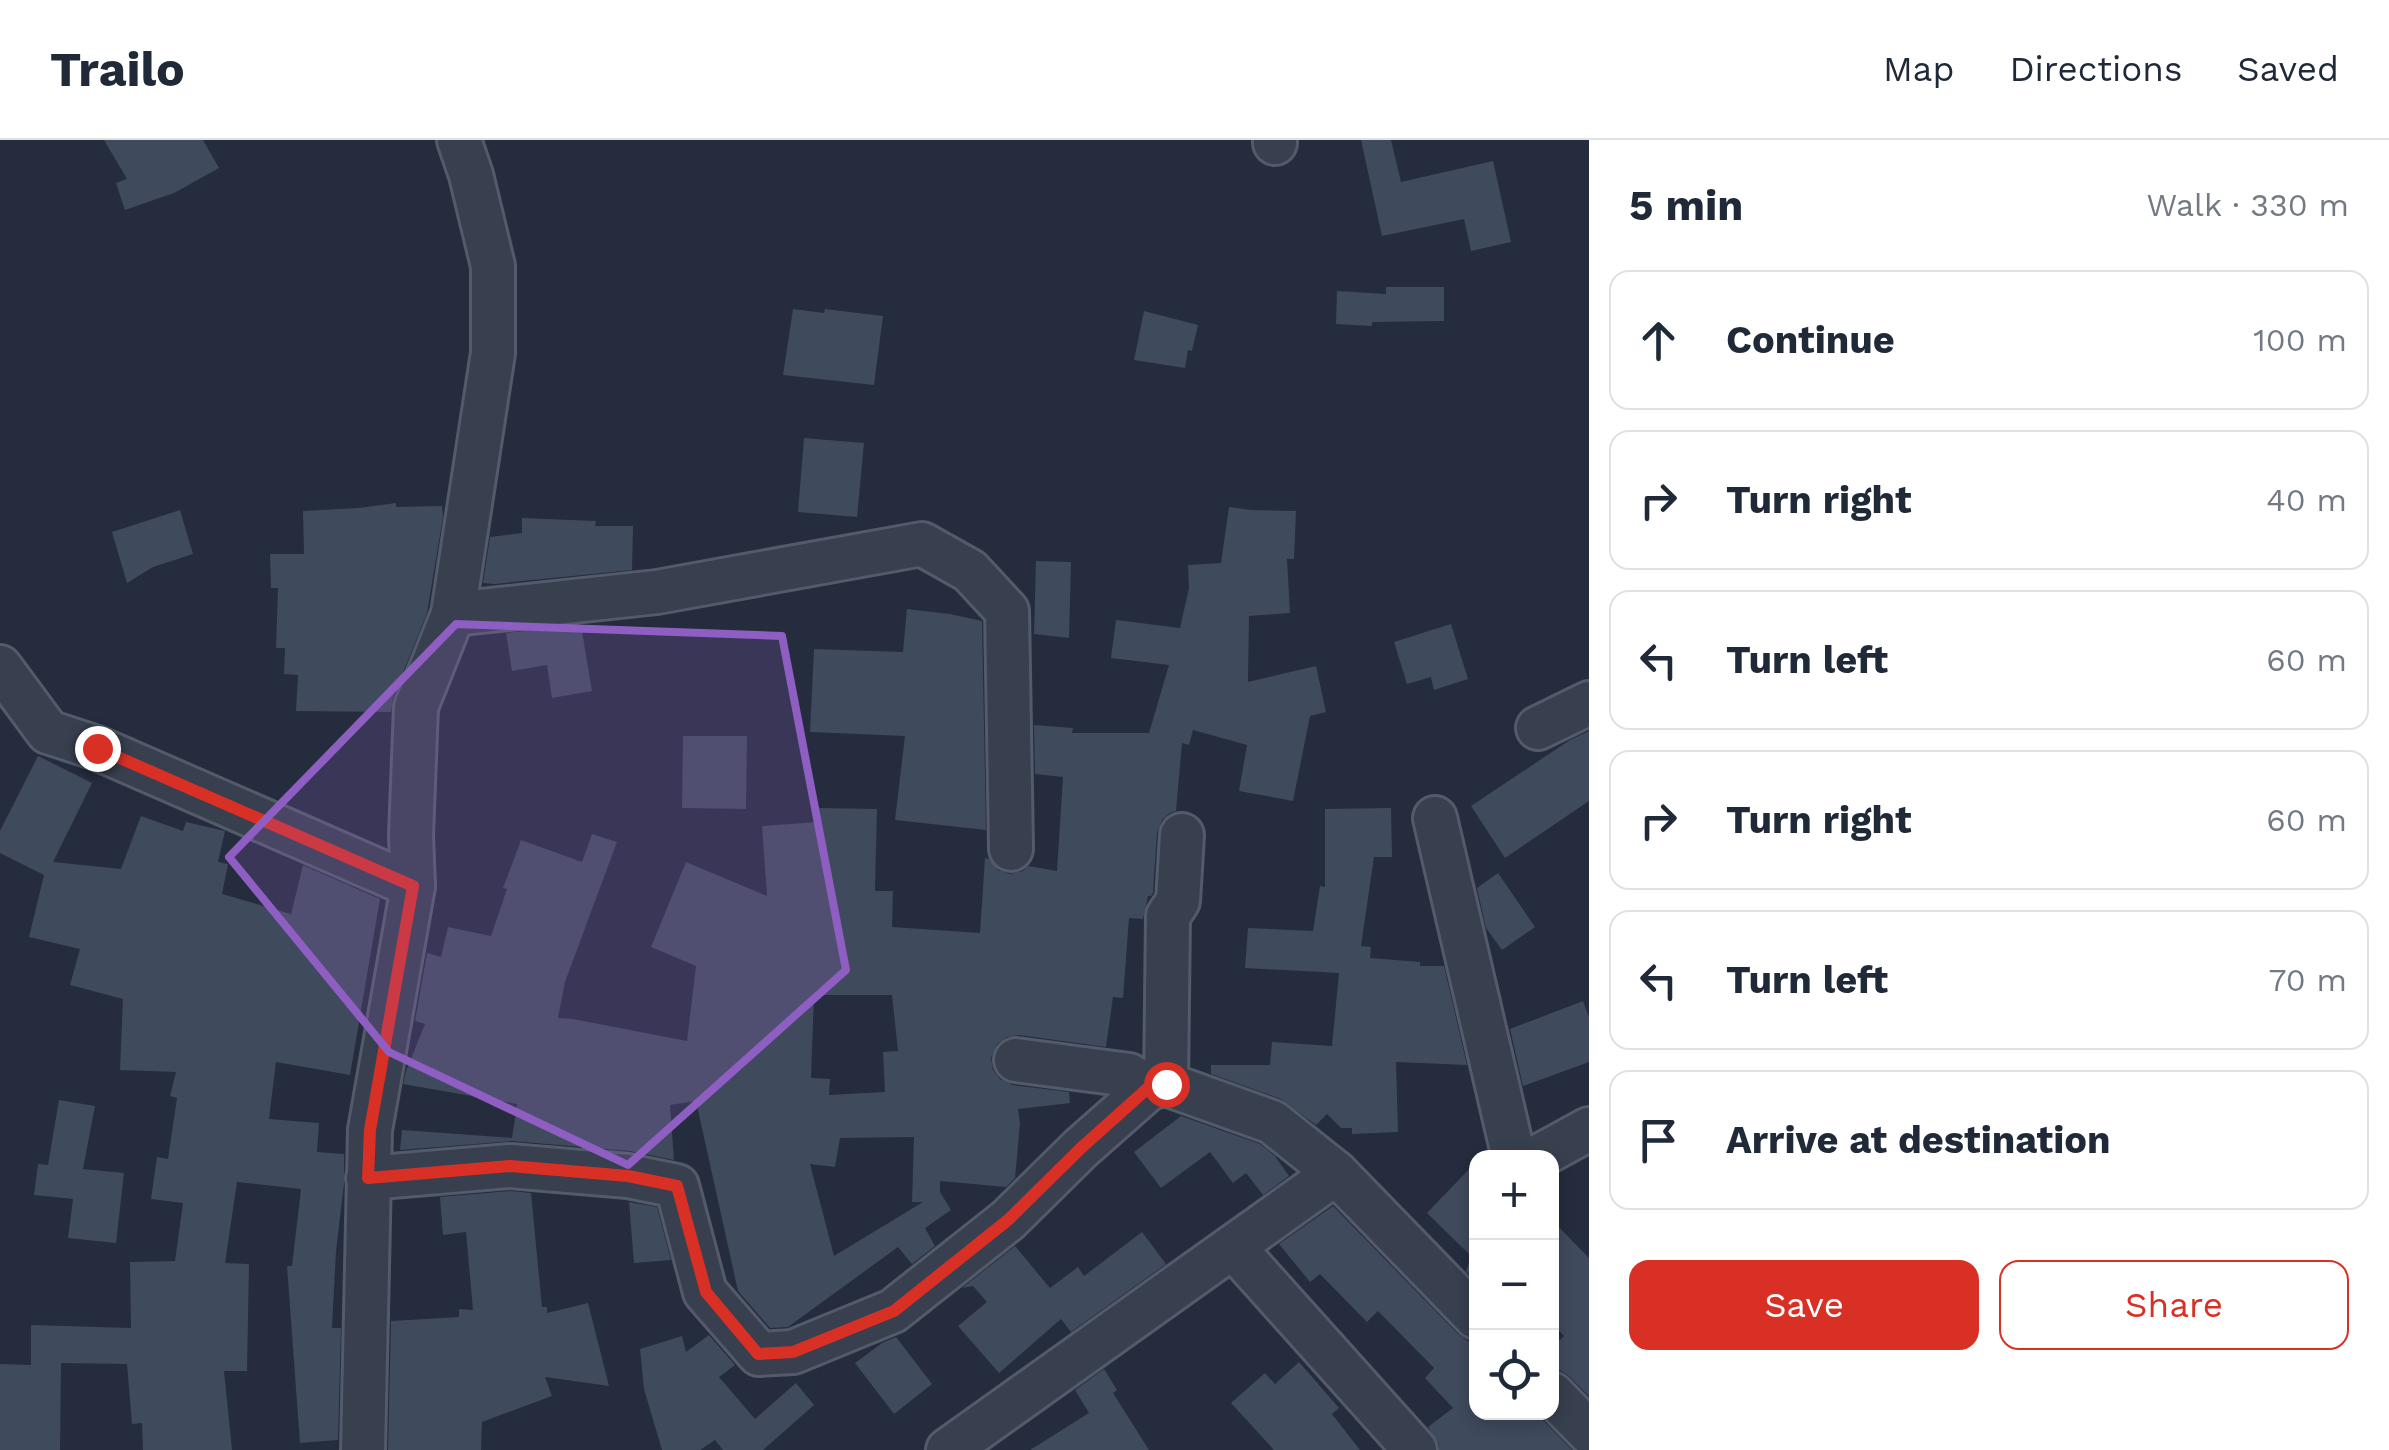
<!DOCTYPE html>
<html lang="en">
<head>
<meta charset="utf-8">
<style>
	:root { --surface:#fff; --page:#f2f2f3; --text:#1f2937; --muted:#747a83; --line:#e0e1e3; --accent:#d93025 }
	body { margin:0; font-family:"Work Sans",sans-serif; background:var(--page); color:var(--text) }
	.controls { position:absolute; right:30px; bottom:30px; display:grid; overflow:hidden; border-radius:20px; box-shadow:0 5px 15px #0003 }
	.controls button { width:90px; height:90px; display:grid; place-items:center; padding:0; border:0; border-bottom:2px solid var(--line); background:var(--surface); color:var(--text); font:50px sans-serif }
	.stop { position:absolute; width:30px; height:30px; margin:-22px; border:8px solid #d93025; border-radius:50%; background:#fff }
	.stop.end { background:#d93025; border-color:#fff; box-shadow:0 2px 10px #0008 }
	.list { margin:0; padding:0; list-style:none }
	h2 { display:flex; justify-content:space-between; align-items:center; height:130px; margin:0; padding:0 40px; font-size:42px }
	h2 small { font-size:32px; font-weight:400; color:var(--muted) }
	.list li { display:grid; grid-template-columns:65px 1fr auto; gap:30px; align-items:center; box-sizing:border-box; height:140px; margin:0 20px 20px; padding:0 20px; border:2px solid var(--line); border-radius:20px }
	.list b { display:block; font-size:38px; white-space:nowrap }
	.list em { font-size:32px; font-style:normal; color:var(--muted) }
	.actions { display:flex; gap:20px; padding:30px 40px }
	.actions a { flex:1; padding:22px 0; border:2px solid var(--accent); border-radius:20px; text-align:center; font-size:35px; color:var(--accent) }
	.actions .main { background:var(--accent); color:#fff }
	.icon { flex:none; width:55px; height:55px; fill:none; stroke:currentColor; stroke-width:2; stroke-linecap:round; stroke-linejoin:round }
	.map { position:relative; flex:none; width:1589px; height:1310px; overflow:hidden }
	header { display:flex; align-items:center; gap:60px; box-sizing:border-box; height:140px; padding:0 50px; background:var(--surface); border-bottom:2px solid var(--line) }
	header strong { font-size:48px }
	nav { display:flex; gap:55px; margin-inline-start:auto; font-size:35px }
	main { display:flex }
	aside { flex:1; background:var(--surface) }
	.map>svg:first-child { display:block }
	.building { fill:#404a5d; fill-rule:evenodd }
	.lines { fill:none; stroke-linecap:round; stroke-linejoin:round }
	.minor-casing { stroke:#535a69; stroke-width:48 }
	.minor { stroke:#383f4e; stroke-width:42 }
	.route { stroke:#d93025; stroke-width:12 }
	.marked { fill:#8f5ec2; fill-opacity:0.2; stroke:#8f5ec2; stroke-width:8; stroke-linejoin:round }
</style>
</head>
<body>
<header>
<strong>Trailo</strong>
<nav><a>Map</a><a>Directions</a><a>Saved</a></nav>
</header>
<main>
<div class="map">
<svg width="1589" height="1310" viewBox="0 0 1589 1310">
	<rect width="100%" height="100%" fill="#242c3e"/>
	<g class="building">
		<path d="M104,0H203L219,28L174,53L125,70L116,43L127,39Z"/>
		<path d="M1361,0H1391L1401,42L1493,21L1511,102L1471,111L1464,79L1382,96Z"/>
		<path d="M1386,147H1444V181L1372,182V186L1336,184L1337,151L1386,154Z"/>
		<path d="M793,169L824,173L825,169L883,176L874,245L783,235Z"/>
		<path d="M1144,171L1198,185L1192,211L1188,210L1185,228L1134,220Z"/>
		<path d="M804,298L864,303L857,377L798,372Z"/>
		<path d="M396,363V367L442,366L443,377L427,473L393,558L391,572L296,571L298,535L284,534L285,508H276L278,448H271L270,414H304L303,371L359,368Z"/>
		<path d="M1229,367L1251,370L1296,371L1294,419H1287L1290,473L1249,476L1248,542L1316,526L1326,572L1310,576L1293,661L1239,651L1247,605L1193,590L1189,605L1182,603L1176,671L1170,673L1162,680L1157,693L1153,753L1151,756H1148L1143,779L1129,778L1123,858L1113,857L1106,907L1019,895L1007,897L997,904L991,918L993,930L1000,939L1013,945L1069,952L1070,963L1018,969L1020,983L1015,1038L1006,1047L940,1041V1052L951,1070L925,1088L935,1106L912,1124L898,1107L788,1187L770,1188L738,1151L696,961L670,965L674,1020L630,1011L512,1001L400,1010L402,990L512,998L517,964L403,944L406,931L425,884L415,881L427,813L441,817L448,787L491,796L507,749L503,748L521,700L582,722L592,694L617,702L565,842L558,878L573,879L687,901L696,826L651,807L686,722L767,756L762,686L818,682V668L877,669L875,751H893L892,787L980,793L985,718L989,719L998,730L1010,734L1023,731L1028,726L1057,731L1063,637L1035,634L1034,585L1073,588L1072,593H1149L1169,525L1111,518L1116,480L1180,488L1189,448L1188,425L1221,423ZM814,855H892L898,911L883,912L885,952L829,955L830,939L811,938ZM914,997L912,1062H923L834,1116L810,1024L835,1027L840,998Z"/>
		<path d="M180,370L193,414L153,427L127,443L112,392Z"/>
		<path d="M522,378L596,381L595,386H633L632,430L494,444L483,443L490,397L522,393Z"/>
		<path d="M1036,421L1071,422L1069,498L1034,494Z"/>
		<path d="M907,469L950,474L982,481L986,690L895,680L905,596L810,592L814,509L903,512Z"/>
		<path d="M1451,484L1468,539L1434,550L1431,537L1407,544L1394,502Z"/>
		<path d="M581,485L592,551L552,558L547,525L512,531L506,493Z"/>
		<path d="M1589,591V661L1505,718L1471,666L1570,600Z"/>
		<path d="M683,596H747L746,669L682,668Z"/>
		<path d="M38,616L92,643L53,722L121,729L141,676L183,691L186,682L225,691L218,722L228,724L222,754L291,774L303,725L380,759L350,935L276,922L269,979L319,983L317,1012L344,1014V1044L336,1111L332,1188H341L338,1300L300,1303L287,1126H292L301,1049L237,1042L225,1123L249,1124L247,1231H224L232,1310H143L142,1283L132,1284L127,1224L61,1223L60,1310H0V1224L31,1225V1185L131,1188L130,1122L175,1121L183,1063L151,1059L157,1017L168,1019L177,958L170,956L176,932L120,930L123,859L70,845L80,809L29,797L44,735L0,713V691Z"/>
		<path d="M1391,668L1392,717H1374L1361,806L1371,807L1370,818L1420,822V826H1444L1467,925L1396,922L1398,992L1352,994V988H1341L1327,974L1316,985L1281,959L1211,934V925H1270L1272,902L1332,906L1339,833L1245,828L1248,788L1313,791L1320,746L1325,747V669Z"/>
		<path d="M1498,733L1535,787L1502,810L1486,788L1477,748Z"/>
		<path d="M1583,861L1589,877V922L1523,946L1510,889Z"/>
		<path d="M59,960L95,966L83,1029L124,1033L116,1103L68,1098L73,1059L34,1055L38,1024L48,1025Z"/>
		<path d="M1181,976L1260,1004L1275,1016L1289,1036L1263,1055L1246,1033L1233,1043L1210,1012L1161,1048L1134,1012Z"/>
		<path d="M1476,1022V1142L1466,1131L1471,1116L1427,1073Z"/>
		<path d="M510,1051L531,1053L542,1167H547V1173L588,1163L609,1246L545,1237L552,1256L482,1282L481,1310H388L391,1181L459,1177V1169L473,1170L466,1092L443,1095L440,1057Z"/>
		<path d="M629,1062L657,1067L671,1120L634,1123Z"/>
		<path d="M1333,1066L1458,1194L1468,1201H1476V1272H1535L1572,1310H1439V1304L1428,1287L1453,1268L1425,1238L1434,1228L1378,1171L1367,1182L1320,1134L1310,1142L1279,1104Z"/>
		<path d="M1552,1080L1589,1118V1256L1569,1236L1560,1230H1552V1207L1564,1196L1552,1183Z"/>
		<path d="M1142,1092L1166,1124L1071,1192L1061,1179L999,1233L958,1186L987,1162L973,1146L962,1148L1015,1106L1050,1148L1078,1127L1084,1136Z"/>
		<path d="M709,1195L735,1225L719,1237L755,1279L796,1243L814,1265L763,1310H723L715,1300L700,1310H662L644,1249L640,1209L682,1196L686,1212Z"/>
		<path d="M896,1197L932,1244L894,1274L855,1223L882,1203Z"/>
		<path d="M1299,1222L1339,1268L1332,1274L1360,1310H1274L1231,1263L1265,1233L1275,1244Z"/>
		<path d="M1104,1229L1117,1250L1113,1253L1149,1310H1030L1089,1273L1075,1250Z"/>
	</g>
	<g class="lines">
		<defs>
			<g id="minor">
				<path d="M1275,3V0"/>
				<path d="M453,474L493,213V126L471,35L459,0"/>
				<path d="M0,527L48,592L97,608L413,746"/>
				<path d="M1538,588L1589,563"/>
				<path d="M1435,678L1514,1018"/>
				<path d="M1016,920L1129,935L1149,948"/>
				<path d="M1166,944L1168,776L1178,761L1182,695"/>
				<path d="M1536,1018L1589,989"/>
				<path d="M368,1038L510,1026L628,1036L677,1046L705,1152L759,1214L793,1212L893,1171L1008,1080L1081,1008L1149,948L1166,944L1272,982L1336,1033L1476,1177"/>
				<path d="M1233,1107L1415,1310"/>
				<path d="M1552,1254L1589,1292"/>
				<path d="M363,1310L370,990L413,746L411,695L416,567L453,474L657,452L922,404L970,431L1007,471L1011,709"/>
				<path d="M948,1310L1336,1033"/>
			</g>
		</defs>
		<use href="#minor" class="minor-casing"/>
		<use href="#minor" class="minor"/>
	</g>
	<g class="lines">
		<path class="route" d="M97,608L413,746L370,990L368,1038L510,1026L628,1036L677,1046L706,1152L758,1214L793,1212L894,1171L1008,1080L1081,1008L1148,948L1166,944"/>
	</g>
	<path class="marked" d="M456,484L782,496L846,830L628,1025L389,912L229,717Z"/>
</svg>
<div class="controls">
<button>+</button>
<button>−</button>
<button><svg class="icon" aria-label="locate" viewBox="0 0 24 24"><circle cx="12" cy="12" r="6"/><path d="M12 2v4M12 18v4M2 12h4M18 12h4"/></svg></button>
</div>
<div class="stop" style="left:1166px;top:944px"></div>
<div class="stop end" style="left:97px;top:608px"></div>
</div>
<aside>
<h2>5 min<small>Walk · 330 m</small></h2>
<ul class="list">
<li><svg class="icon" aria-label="ahead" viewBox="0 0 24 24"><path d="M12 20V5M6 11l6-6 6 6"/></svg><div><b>Continue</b></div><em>100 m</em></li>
<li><svg class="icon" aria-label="right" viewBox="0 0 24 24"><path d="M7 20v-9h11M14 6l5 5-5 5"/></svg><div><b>Turn right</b></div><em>40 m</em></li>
<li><svg class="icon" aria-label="left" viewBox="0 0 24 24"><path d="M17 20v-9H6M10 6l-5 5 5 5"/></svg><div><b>Turn left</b></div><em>60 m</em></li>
<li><svg class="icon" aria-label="right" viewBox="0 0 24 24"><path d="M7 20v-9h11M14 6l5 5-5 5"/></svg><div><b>Turn right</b></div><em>60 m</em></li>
<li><svg class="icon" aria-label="left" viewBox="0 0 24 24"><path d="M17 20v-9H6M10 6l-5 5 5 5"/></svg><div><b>Turn left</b></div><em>70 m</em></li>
<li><svg class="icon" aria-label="arrive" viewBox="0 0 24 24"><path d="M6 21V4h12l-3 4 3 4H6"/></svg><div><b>Arrive at destination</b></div></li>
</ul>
<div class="actions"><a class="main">Save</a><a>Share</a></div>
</aside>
</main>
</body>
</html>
